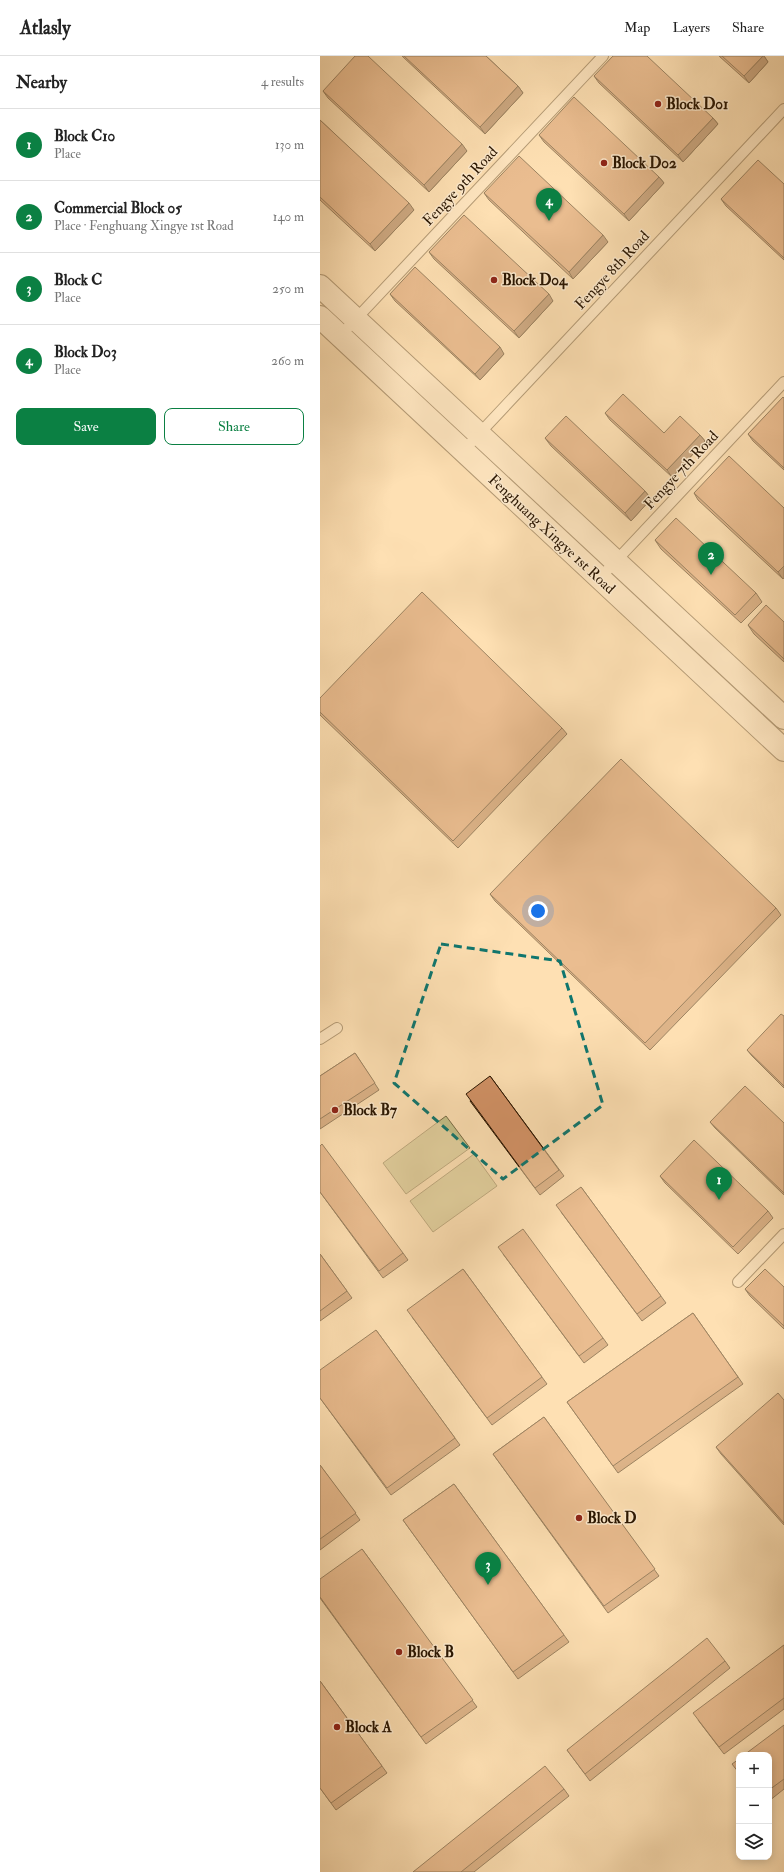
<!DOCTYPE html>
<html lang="en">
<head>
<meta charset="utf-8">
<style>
	:root { --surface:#fff; --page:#f2f2f2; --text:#222; --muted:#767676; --line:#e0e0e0; --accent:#0b8043 }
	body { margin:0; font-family:"IM FELL Double Pica",serif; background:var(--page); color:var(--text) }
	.controls { position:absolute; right:12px; bottom:12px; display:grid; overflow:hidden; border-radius:8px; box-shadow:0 2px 10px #0003 }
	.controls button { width:36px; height:36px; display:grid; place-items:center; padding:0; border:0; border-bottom:1px solid var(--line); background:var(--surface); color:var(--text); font:20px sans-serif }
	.you { position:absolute; left:218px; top:855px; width:14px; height:14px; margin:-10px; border:3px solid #fff; border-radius:50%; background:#1a73e8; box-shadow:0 0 0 6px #1a73e833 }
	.badge { display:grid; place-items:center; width:26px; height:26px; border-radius:50%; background:var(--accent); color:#fff; font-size:13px; font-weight:700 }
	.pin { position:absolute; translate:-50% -33px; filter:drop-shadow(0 1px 2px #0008) }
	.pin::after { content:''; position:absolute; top:21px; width:14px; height:12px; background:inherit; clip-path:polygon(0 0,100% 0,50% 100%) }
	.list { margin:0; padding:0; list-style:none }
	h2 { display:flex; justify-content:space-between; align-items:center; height:52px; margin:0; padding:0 16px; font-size:17px }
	h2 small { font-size:13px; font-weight:400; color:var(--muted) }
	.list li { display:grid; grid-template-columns:26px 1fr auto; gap:12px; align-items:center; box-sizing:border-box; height:72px; padding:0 16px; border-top:1px solid var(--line) }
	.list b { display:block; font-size:15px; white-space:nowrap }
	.list p { margin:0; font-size:13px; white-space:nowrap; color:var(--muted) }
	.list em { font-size:13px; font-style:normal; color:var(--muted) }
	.actions { display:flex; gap:8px; padding:12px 16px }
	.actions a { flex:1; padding:9px 0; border:1px solid var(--accent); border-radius:8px; text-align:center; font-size:14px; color:var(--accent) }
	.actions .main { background:var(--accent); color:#fff }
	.icon { flex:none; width:22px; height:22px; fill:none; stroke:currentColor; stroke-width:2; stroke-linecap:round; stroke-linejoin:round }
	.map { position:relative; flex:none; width:464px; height:1816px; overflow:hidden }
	header { display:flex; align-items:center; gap:24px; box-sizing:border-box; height:56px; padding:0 20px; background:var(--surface); border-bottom:1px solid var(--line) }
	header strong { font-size:19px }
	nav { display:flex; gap:22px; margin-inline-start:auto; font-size:14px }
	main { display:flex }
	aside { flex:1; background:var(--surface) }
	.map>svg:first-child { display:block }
	.green { fill:#c5c189; stroke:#776b44 }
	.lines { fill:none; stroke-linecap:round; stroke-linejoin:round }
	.service-casing { stroke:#5e482d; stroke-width:12 }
	.tertiary-casing { stroke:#5e482d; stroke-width:24 }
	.service { stroke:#feebce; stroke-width:10 }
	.tertiary { stroke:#feebce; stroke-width:22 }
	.wall { fill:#b57e58; stroke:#291500 }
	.shaded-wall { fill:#936647; stroke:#291500 }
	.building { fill:#d29266; stroke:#291500 }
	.marked { fill:none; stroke:#0f766e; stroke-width:3; stroke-dasharray:8 5; stroke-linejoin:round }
	.poi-dot { fill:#8f2418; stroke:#feebce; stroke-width:1.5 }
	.labels { text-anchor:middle; stroke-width:3; stroke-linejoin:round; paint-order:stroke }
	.poi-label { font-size:15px; font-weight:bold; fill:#291500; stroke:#feebce; text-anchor:start }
	.street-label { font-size:15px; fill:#291500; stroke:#feebce }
</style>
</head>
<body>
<header>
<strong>Atlasly</strong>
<nav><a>Map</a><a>Layers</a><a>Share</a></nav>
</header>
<main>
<aside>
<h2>Nearby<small>4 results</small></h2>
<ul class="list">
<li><span class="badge">1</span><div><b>Block C10</b><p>Place</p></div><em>130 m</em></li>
<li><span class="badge">2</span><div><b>Commercial Block 05</b><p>Place · Fenghuang Xingye 1st Road</p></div><em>140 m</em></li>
<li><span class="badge">3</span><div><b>Block C</b><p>Place</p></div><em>250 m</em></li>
<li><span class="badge">4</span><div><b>Block D03</b><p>Place</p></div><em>260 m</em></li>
</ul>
<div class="actions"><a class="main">Save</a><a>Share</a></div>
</aside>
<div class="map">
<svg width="464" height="1816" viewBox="0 0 464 1816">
	<rect width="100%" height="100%" fill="#fee0b3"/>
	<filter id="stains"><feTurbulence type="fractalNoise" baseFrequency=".005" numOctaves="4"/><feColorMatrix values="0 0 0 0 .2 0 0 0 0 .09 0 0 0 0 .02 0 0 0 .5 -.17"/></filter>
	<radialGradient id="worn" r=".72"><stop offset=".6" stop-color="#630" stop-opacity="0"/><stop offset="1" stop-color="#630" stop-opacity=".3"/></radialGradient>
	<g class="green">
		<path d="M126,1060L150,1092L86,1138L63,1107Z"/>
		<path d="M154,1098L177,1130L113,1176L90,1145Z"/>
	</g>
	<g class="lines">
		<defs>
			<g id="service">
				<path d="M20,280L283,0"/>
				<path d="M143,395L464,53"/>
				<path d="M280,522L464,326"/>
				<path d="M0,983L17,972"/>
				<path d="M418,1226L464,1178"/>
			</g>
			<g id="tertiary">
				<path d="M0,230L464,662"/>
				<path d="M0,261L464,694"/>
			</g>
		</defs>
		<use href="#service" class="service-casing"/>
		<use href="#tertiary" class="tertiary-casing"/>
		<use href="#service" class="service"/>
		<use href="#tertiary" class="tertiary"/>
	</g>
	<g class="wall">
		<path d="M82,0H166L198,30L203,37L165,78Z"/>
		<path d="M399,0H444L448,6L429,27Z"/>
		<path d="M274,20L393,62L398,68L363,106L279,27Z"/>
		<path d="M3,35L147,95L109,136L8,42Z"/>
		<path d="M0,64L94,154L55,195L0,144Z"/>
		<path d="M219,79L339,121L344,127L309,165L224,86Z"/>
		<path d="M464,128V204L406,150L401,143Z"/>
		<path d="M164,137L288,186L253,223L169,144Z"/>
		<path d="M109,196L233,245L199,282L114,203Z"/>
		<path d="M70,238L184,298L160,324L75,245Z"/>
		<path d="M464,342V414L433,385L428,378Z"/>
		<path d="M285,357L344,377L380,379L385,385L352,421L290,364Z"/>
		<path d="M225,382L325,435L331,443L311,465L231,390Z"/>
		<path d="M374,437L464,452L463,523L378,444Z"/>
		<path d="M335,484L436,537L442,546L421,567L341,493Z"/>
		<path d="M464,566V606L434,578L428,569Z"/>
		<path d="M0,642L242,672L247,678L138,792L0,659Z"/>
		<path d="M170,838L456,852L461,859L330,994L175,845Z"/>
		<path d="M464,960V1032L432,1000L427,994Z"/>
		<path d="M35,997L59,1034L0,1073V1020Z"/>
		<path d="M170,1020L244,1120L220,1139L150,1045Z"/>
		<path d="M390,1066L464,1067V1139L395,1072Z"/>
		<path d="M340,1120L448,1155L453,1162L418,1198L345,1127Z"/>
		<path d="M261,1131L346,1247L322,1265L241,1156Z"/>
		<path d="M0,1136L83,1197L88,1204L63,1222Z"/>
		<path d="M0,1198L32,1242L0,1265Z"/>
		<path d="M183,1198L283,1282L288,1289L264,1307Z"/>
		<path d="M143,1213L227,1328L172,1369L92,1261Z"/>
		<path d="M464,1231V1273L430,1240L425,1233Z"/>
		<path d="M373,1257L423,1328L298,1417L247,1346Z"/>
		<path d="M56,1274L140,1389L71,1439L0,1342Z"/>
		<path d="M464,1344V1469L401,1398L396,1391Z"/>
		<path d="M224,1361L339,1520L288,1557L173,1398Z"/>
		<path d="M0,1409L40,1464L0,1494Z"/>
		<path d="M134,1428L249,1586L198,1623L83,1464Z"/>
		<path d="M42,1493L157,1651L106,1688L0,1542Z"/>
		<path d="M464,1589V1653L404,1698L378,1664Z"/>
		<path d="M405,1605L410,1612L270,1725L247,1694Z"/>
		<path d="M0,1625L67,1717L16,1754L0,1732Z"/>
		<path d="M464,1669V1733L449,1745V1699Z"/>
		<path d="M244,1733L249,1740L154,1816H93Z"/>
	</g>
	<g class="shaded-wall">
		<path d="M443,0H444L448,6L429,27L424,20Z"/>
		<path d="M198,30L203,37L165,78L160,71Z"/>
		<path d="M393,62L398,68L363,106L358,99Z"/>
		<path d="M142,88L147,95L109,136L104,129Z"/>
		<path d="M339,121L344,127L309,165L304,158Z"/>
		<path d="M89,147L94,154L55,195L50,188Z"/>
		<path d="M283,179L288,186L253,223L249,216Z"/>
		<path d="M229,238L233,245L199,282L194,275Z"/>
		<path d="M180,291L184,298L160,324L155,318Z"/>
		<path d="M380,379L385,385L352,421L347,414Z"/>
		<path d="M325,435L331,443L311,465L305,457Z"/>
		<path d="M464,510V522L463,523L458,516Z"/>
	</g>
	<g class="building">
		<path d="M35,0H48L142,88L104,129L3,35Z"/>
		<path d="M84,0H166L198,30L160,71Z"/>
		<path d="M293,0H327L393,62L358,99L274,20Z"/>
		<path d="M402,0H443L424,20Z"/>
		<path d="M254,41L339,121L304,158L219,79Z"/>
		<path d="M0,64L89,147L50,188L0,141Z"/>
		<path d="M199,100L283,179L249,216L164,137Z"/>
		<path d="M438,104L464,128V202L401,143Z"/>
		<path d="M144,159L229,238L194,275L109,196Z"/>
		<path d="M95,211L180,291L155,318L70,238Z"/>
		<path d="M303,338L344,377L360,360L380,379L347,414L285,357Z"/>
		<path d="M463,341L464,342V412L428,378Z"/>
		<path d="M246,360L325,435L305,457L225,382Z"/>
		<path d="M409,400L464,452V510L458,516L374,437Z"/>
		<path d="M356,462L436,537L415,559L335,484Z"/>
		<path d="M102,536L242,672L133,785L0,656V642Z"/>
		<path d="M446,549L464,566V603L428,569Z"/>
		<path d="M301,703L456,852L325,987L170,838Z"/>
		<path d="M461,958L464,960V1030L427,994Z"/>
		<path d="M35,997L55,1027L0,1063V1020Z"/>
		<path d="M170,1020L239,1114L215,1132L146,1038Z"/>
		<path d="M425,1030L464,1067V1137L390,1066Z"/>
		<path d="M374,1084L448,1155L413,1191L340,1120Z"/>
		<path d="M2,1088L83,1197L59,1215L0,1136V1090Z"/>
		<path d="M261,1131L341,1240L317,1258L236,1149Z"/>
		<path d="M203,1173L283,1282L259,1300L178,1191Z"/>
		<path d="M0,1198L27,1235L0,1255Z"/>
		<path d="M143,1213L222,1321L167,1362L87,1254Z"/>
		<path d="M445,1213L464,1231V1270L425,1233Z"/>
		<path d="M373,1257L418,1321L293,1410L247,1346Z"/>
		<path d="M56,1274L135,1382L67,1432L0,1342V1314Z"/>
		<path d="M458,1337L464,1344V1467L396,1391Z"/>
		<path d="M224,1361L335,1513L284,1550L173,1398Z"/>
		<path d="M0,1409L36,1457L0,1483Z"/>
		<path d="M134,1428L244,1579L193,1616L83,1464Z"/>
		<path d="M42,1493L153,1644L101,1681L0,1541V1523Z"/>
		<path d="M387,1582L405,1605L265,1718L247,1694Z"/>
		<path d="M464,1589V1642L399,1691L373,1657Z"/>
		<path d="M0,1625L62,1710L11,1747L0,1732Z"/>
		<path d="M464,1669V1723L449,1734V1699H424Z"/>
		<path d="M419,1703V1717L412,1708Z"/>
		<path d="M225,1710L244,1733L141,1816H93Z"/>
	</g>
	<path d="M0 0H464V1816H0ZM121,888L240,905L283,1049L183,1123L74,1027Z" fill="#fee0b3" fill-opacity=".55" fill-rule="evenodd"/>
	<path class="marked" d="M121,888L240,905L283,1049L183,1123L74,1027Z"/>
	<g class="poi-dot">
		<circle cx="338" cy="48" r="4"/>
		<circle cx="284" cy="107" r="4"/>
		<circle cx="174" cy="224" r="4"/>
		<circle cx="15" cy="1054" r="4"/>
		<circle cx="259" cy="1462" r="4"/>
		<circle cx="79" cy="1596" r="4"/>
		<circle cx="17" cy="1671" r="4"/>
	</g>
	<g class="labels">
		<g class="poi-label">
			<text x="346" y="53">Block D01</text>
			<text x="292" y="112">Block D02</text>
			<text x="182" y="229">Block D04</text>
			<text x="23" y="1059">Block B7</text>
			<text x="267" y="1467">Block D</text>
			<text x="87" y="1601">Block B</text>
			<text x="25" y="1676">Block A</text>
		</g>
		<g class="street-label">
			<text transform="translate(140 130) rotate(-47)" y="5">Fengye 9th Road</text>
			<text transform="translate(292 214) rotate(-47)" y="5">Fengye 8th Road</text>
			<text transform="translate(361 414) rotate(-47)" y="5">Fengye 7th Road</text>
			<text transform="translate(232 478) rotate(43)" y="5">Fenghuang Xingye 1st Road</text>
		</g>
	</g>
	<rect width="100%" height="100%" filter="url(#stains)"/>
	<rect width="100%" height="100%" fill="url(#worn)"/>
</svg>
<div class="controls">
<button>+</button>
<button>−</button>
<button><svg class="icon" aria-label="layers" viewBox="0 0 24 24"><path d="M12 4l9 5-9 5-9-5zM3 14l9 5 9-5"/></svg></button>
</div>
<div class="you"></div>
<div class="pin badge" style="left:399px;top:1144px">1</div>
<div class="pin badge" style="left:391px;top:519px">2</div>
<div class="pin badge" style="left:168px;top:1529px">3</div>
<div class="pin badge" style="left:229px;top:165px">4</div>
</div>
</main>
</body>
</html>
